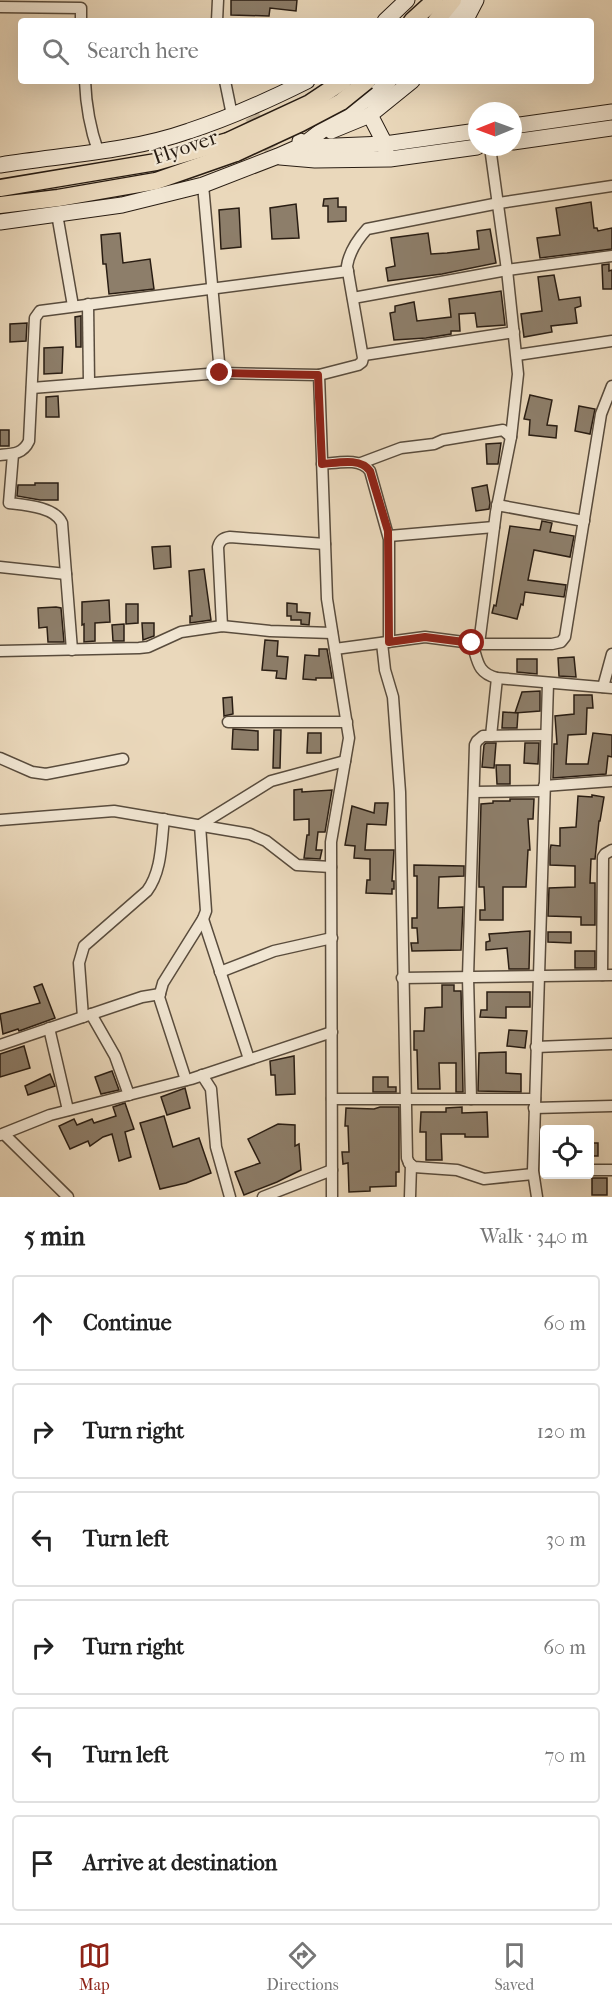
<!DOCTYPE html>
<html lang="en">
<head>
<meta charset="utf-8">
<style>
	:root { --surface:#fff; --page:#f2f2f2; --text:#222; --muted:#767676; --line:#e0e0e0; --accent:#8f2418 }
	body { margin:0; font-family:"IM FELL French Canon",serif; background:var(--page); color:var(--text) }
	.controls { position:absolute; right:18px; bottom:18px; display:grid; overflow:hidden; border-radius:6px; box-shadow:0 6px 24px #0002 }
	.controls button { width:54px; height:54px; display:grid; place-items:center; padding:0; border:0; border-bottom:2px solid var(--line); background:var(--surface); color:var(--text); font:30px sans-serif }
	.compass { position:absolute; left:468px; top:102px; width:54px; height:54px; border-radius:50%; background:var(--surface); box-shadow:0 6px 24px #0002; rotate:269deg }
	.stop { position:absolute; width:18px; height:18px; margin:-14px; border:4px solid #8f2418; border-radius:50%; background:#fff }
	.stop.end { background:#8f2418; border-color:#fff; box-shadow:0 2px 6px #0008 }
	.list { margin:0; padding:0; list-style:none }
	h2 { display:flex; justify-content:space-between; align-items:center; height:78px; margin:0; padding:0 24px; font-size:26px }
	h2 small { font-size:20px; font-weight:400; color:var(--muted) }
	.list li { display:grid; grid-template-columns:39px 1fr auto; gap:18px; align-items:center; box-sizing:border-box; height:96px; margin:0 12px 12px; padding:0 12px; border:2px solid var(--line); border-radius:6px }
	.list b { display:block; font-size:22px; white-space:nowrap }
	.list em { font-size:20px; font-style:normal; color:var(--muted) }
	.icon { flex:none; width:33px; height:33px; fill:none; stroke:currentColor; stroke-width:2; stroke-linecap:round; stroke-linejoin:round }
	.map { position:relative; flex:none; width:612px; height:1197px; overflow:hidden }
	.search { position:absolute; background:var(--surface); box-shadow:0 6px 24px #0002; left:18px; right:18px; top:18px; height:66px; display:flex; align-items:center; gap:15px; box-sizing:border-box; padding:0 21px; border-radius:6px; color:var(--muted); font-size:22px }
	.sheet { height:726px; background:var(--surface) }
	nav { display:flex; justify-content:space-around; align-items:center; box-sizing:border-box; height:84px; border-top:2px solid var(--line); background:var(--surface); font-size:16px; color:var(--muted) }
	nav a { display:grid; justify-items:center; gap:3px }
	nav .on { color:var(--accent) }
	.map>svg:first-child { display:block }
	.building { fill:#8d7e6a; stroke:#291d13; stroke-width:1.5 }
	.lines { fill:none; stroke-linecap:round; stroke-linejoin:round }
	.secondary-tunnel { stroke:#c3b399; stroke-width:15; stroke-dasharray:15 8; stroke-linecap:butt }
	.minor-casing { stroke:#594c3d; stroke-width:13 }
	.secondary-casing { stroke:#291d13; stroke-width:17 }
	.trunk-casing { stroke:#291d13; stroke-width:19 }
	.minor { stroke:#f1e6d3; stroke-width:10 }
	.secondary { stroke:#f1e6d3; stroke-width:15 }
	.trunk { stroke:#ead8bb; stroke-width:16 }
	.trunk-bridge-casing { stroke:#291d13; stroke-width:19; stroke-linecap:butt }
	.trunk-bridge { stroke:#ead8bb; stroke-width:16 }
	.route { stroke:#8f2418; stroke-width:8 }
	.labels { text-anchor:middle; stroke-width:4.5; stroke-linejoin:round; paint-order:stroke }
	.street-label { font-size:21px; fill:#291d13; stroke:#f1e6d3 }
</style>
</head>
<body>
<div class="map">
<svg width="612" height="1197" viewBox="0 0 612 1197">
	<rect width="100%" height="100%" fill="#ead8bb"/>
	<filter id="stains"><feTurbulence type="fractalNoise" baseFrequency=".00333" numOctaves="4"/><feColorMatrix values="0 0 0 0 .2 0 0 0 0 .09 0 0 0 0 .02 0 0 0 .5 -.17"/></filter>
	<radialGradient id="worn" r=".72"><stop offset=".6" stop-color="#630" stop-opacity="0"/><stop offset="1" stop-color="#630" stop-opacity=".3"/></radialGradient>
	<g class="building">
		<path d="M231,0H297L296,11L270,8L269,16L231,15Z"/>
		<path d="M338,198V207H346V221L328,222V206H323L324,199Z"/>
		<path d="M591,202L594,228H597L598,231L612,228V249L540,258L537,238L560,235L556,208Z"/>
		<path d="M296,204L299,238L272,239L270,208Z"/>
		<path d="M239,208L241,247L221,249L219,210Z"/>
		<path d="M490,229L496,263L442,274L388,281L386,268L395,266L391,238L428,233L431,254L447,253L479,249L477,231Z"/>
		<path d="M120,233L123,263L150,259L154,289L109,294L106,264H103L101,235Z"/>
		<path d="M609,264V271L612,270V289H603L602,265Z"/>
		<path d="M554,275L559,300L580,297L581,306L575,308L577,323L551,326L552,332L524,337L521,314L542,311L538,277Z"/>
		<path d="M501,291L505,325L477,327L475,313L459,314L460,331H451V334L426,338L394,340L390,313L395,312V306L414,302L417,321L451,317L449,299Z"/>
		<path d="M81,316V347H76L75,317Z"/>
		<path d="M27,323L26,341L10,342V324Z"/>
		<path d="M63,347L62,373L44,374V348Z"/>
		<path d="M530,395L552,400L547,425L557,426L556,438L529,435L530,420L524,419Z"/>
		<path d="M58,396L59,417H46V397Z"/>
		<path d="M579,406L595,409L590,434L575,431Z"/>
		<rect x="0" y="430" width="9" height="16"/>
		<path d="M501,443L498,464H487L486,444Z"/>
		<path d="M35,483H58V500H40L17,496L18,485H35Z"/>
		<path d="M487,485L490,503L489,509L476,511L472,488Z"/>
		<path d="M542,521L552,523L550,532L574,536L570,557L534,550L528,580L566,585L564,597L525,592L523,605L521,604L517,619L492,613L494,605L496,606L510,526L540,530Z"/>
		<path d="M170,546L171,567L154,569L152,547Z"/>
		<path d="M204,569L211,620L190,623V616H192L189,571Z"/>
		<path d="M109,600L110,622L95,623V641L84,642V624L82,625V602Z"/>
		<path d="M287,603L297,604V612L310,613L309,625L301,624V620H291V616H287Z"/>
		<path d="M126,604H138V623L126,624Z"/>
		<path d="M56,607L61,608L64,642H48L47,627L39,628L38,608Z"/>
		<path d="M142,623H154V636L143,640Z"/>
		<path d="M124,624V641H113L112,625Z"/>
		<path d="M265,640L278,641L277,656L288,657L286,679L276,678L277,671L262,670Z"/>
		<path d="M319,649H327L332,678H316V680L303,679L305,655L319,656Z"/>
		<path d="M574,657L576,677L559,676L558,658Z"/>
		<path d="M517,659H537V674L517,672Z"/>
		<path d="M540,691V711L515,713L522,692Z"/>
		<path d="M574,695H592L593,708H587L586,734L568,735L566,764H588L593,733L612,735V757L608,756L606,774L553,778L554,744H557L555,716L574,714Z"/>
		<path d="M232,697L233,714L224,716L223,698Z"/>
		<path d="M503,712L518,713L517,728H502Z"/>
		<path d="M233,729L258,731V750L232,749Z"/>
		<path d="M274,730H281L280,768H273Z"/>
		<path d="M308,733H321V753H307Z"/>
		<path d="M486,743H496L494,768L482,767L484,745Z"/>
		<path d="M525,743H539L538,764L524,763Z"/>
		<path d="M496,765H510V784H497Z"/>
		<path d="M302,789V792L332,790L325,832H318L316,850H322L320,859L304,858L307,835H309V819L294,820V790Z"/>
		<path d="M592,795L604,797L600,821H599L595,859H591L590,883H595V925H581V917L548,916L549,888L575,887V866L550,865V850L551,845L560,846V828L576,827L578,796L592,797Z"/>
		<path d="M510,799H534L533,819H528L530,850H528L526,887H503V920H480V910H485L484,887H479V876L481,804L493,803V801H510Z"/>
		<path d="M375,803H388L386,825L367,824L365,850H394L392,881H394V889H392V894L366,893L367,880H370V859L354,858L355,846L345,845L352,806L374,813Z"/>
		<path d="M414,865L464,866V876L439,877L438,908L463,907L461,950L412,951L411,943H418L417,928H412V918H417V876H414Z"/>
		<path d="M530,931L529,969H509L507,948L486,950V942L490,941L489,934Z"/>
		<path d="M548,932H571V943L548,942Z"/>
		<rect x="575" y="951" width="20" height="17"/>
		<path d="M42,984L55,1018L19,1031L18,1029L3,1034L0,1014L40,1003L34,987Z"/>
		<path d="M442,985H454V991H461L463,1092H456V1063H439L440,1089H418L417,1050H414V1031H424L425,1008L442,1007Z"/>
		<path d="M487,992H530V1007H506V1018L480,1017L481,1010H487Z"/>
		<path d="M509,1030L527,1031L525,1048L507,1046Z"/>
		<path d="M24,1046L30,1068L0,1077V1054Z"/>
		<path d="M506,1052V1073L521,1074V1092L478,1091L479,1053Z"/>
		<path d="M294,1056L295,1094L276,1095L275,1075H271L270,1061Z"/>
		<path d="M112,1071L119,1090L101,1094L95,1077Z"/>
		<path d="M50,1074L55,1086L28,1095L25,1086Z"/>
		<path d="M373,1077H388V1087H396V1092H373Z"/>
		<path d="M185,1088L190,1108L167,1115L161,1097Z"/>
		<path d="M125,1103L134,1129L125,1132L131,1157L119,1161L112,1134L103,1137L90,1146L88,1141L70,1149L59,1126L74,1119L77,1125L92,1119L94,1123L116,1116L113,1107Z"/>
		<path d="M380,1107H399V1172H396V1186L370,1187V1191L349,1192L348,1163L343,1164L342,1152H349L348,1126H345L346,1108L374,1109Z"/>
		<path d="M462,1107V1113L487,1112L488,1137H465V1134H441L442,1160H426V1132H420L421,1112H446V1108Z"/>
		<path d="M164,1116L173,1147L199,1138L211,1173L186,1183L160,1189L140,1123Z"/>
		<path d="M278,1124L295,1125V1146L299,1144L301,1170L277,1182L244,1195L235,1172L260,1163L248,1139Z"/>
		<rect x="590" y="1143" width="8" height="13"/>
		<rect x="592" y="1178" width="15" height="17"/>
	</g>
	<g class="lines">
		<path class="secondary-tunnel" d="M252,116L272,149"/>
		<defs>
			<g id="minor">
				<path d="M0,7L81,8V21"/>
				<path d="M217,21L218,0"/>
				<path d="M85,81C86,106 90,128 98,151"/>
				<path d="M225,81L232,115"/>
				<path d="M203,185L220,373L319,375L327,599L349,738L331,842L332,1197"/>
				<path d="M57,214L73,306"/>
				<path d="M353,298L507,270L612,256"/>
				<path d="M88,304L89,383"/>
				<path d="M364,355L514,332"/>
				<path d="M517,355L612,341"/>
				<path d="M319,375L358,365L362,362L363,358L347,266C349,253 358,239 367,229L499,203L612,186"/>
				<path d="M32,388L220,373"/>
				<path d="M13,454L9,503C25,505 55,507 62,523L72,650"/>
				<path d="M0,455C13,454 23,454 29,441L35,318L40,311L348,271"/>
				<path d="M361,463L401,448L434,444L443,440L503,430L511,437"/>
				<path d="M322,464C337,463 360,457 370,471L389,539V642"/>
				<path d="M497,505L584,521"/>
				<path d="M389,536L494,527"/>
				<path d="M0,567L66,574"/>
				<path d="M222,626L218,547C220,540 223,538 230,537L325,544"/>
				<path d="M382,643L385,670L393,697L400,792L407,1158L409,1163L414,1167L457,1170L484,1179L533,1174"/>
				<path d="M472,643C478,661 477,673 497,678L612,688"/>
				<path d="M479,644L496,512L511,437L518,374L507,270L490,147"/>
				<path d="M335,649L425,637L479,644H552L561,642L565,637L601,414L612,386"/>
				<path d="M0,651L139,648L148,647L181,632L222,626L270,631L332,633"/>
				<path d="M603,687L612,654"/>
				<path d="M228,722H347"/>
				<path d="M491,736L497,678"/>
				<path d="M0,758L32,772L46,774L123,759"/>
				<path d="M544,786L612,781"/>
				<path d="M474,792L544,791"/>
				<path d="M0,820L114,811L250,834L266,841L297,865L331,867"/>
				<path d="M203,919L249,1059"/>
				<path d="M220,972L274,951L332,938"/>
				<path d="M602,975L603,857L605,854L612,850"/>
				<path d="M402,978L612,975"/>
				<path d="M91,1014L115,1056L129,1095"/>
				<path d="M83,1017L79,963L84,946L147,891C162,871 161,843 164,819"/>
				<path d="M49,1028L68,1110"/>
				<path d="M0,1045L142,997L160,994"/>
				<path d="M536,1047L612,1044"/>
				<path d="M202,1075L211,1089L216,1147L230,1197"/>
				<path d="M186,1080L159,997L163,983L203,919L206,911L200,825L271,781L345,761"/>
				<path d="M332,1099H535"/>
				<path d="M471,1099L468,977L475,745L477,741L483,736L546,735"/>
				<path d="M534,1108L612,1106"/>
				<path d="M4,1134L68,1197"/>
				<path d="M0,1135L50,1115L191,1079L332,1032"/>
				<path d="M409,1163L411,1165L410,1197"/>
				<path d="M590,1170H612"/>
				<path d="M263,1197L332,1170"/>
				<path d="M537,1197L533,1171L548,683"/>
			</g>
			<g id="secondary">
				<path d="M385,21L407,0"/>
				<path d="M450,21L468,0"/>
				<path d="M465,21L476,0"/>
				<path d="M513,126L612,112"/>
				<path d="M331,131L370,115"/>
				<path d="M300,141L303,145L311,147L385,144L477,131"/>
				<path d="M513,142L612,128"/>
				<path d="M386,153L385,144L370,115L412,81"/>
				<path d="M280,157L315,160L390,159L477,147"/>
				<path d="M0,165C62,155 129,152 189,131C229,118 269,100 307,81"/>
				<path d="M0,222L122,205L203,185L278,156L303,145L346,112L374,95L389,81"/>
			</g>
			<g id="trunk">
				<path d="M412,21L435,0"/>
				<path d="M436,21L453,0"/>
				<path d="M0,188L156,162L228,141"/>
				<path d="M0,205L58,198L156,181L236,153"/>
			</g>
		</defs>
		<use href="#minor" class="minor-casing"/>
		<use href="#secondary" class="secondary-casing"/>
		<use href="#trunk" class="trunk-casing"/>
		<use href="#minor" class="minor"/>
		<use href="#secondary" class="secondary"/>
		<use href="#trunk" class="trunk"/>
		<defs>
			<g id="trunk-bridge">
				<path d="M228,141L310,103L343,81"/>
				<path d="M236,153L301,123L341,102L367,81"/>
			</g>
		</defs>
		<use href="#trunk-bridge" class="trunk-bridge-casing"/>
		<use href="#trunk-bridge" class="trunk-bridge"/>
	</g>
	<g class="lines">
		<path class="route" d="M220,373L318,375L322,464C337,463 360,457 370,471L388,531L389,642L425,637L472,643"/>
	</g>
	<g class="labels">
		<g class="street-label">
			<text transform="translate(185 147) rotate(-19)" y="7">Flyover</text>
		</g>
	</g>
	<rect width="100%" height="100%" filter="url(#stains)"/>
	<rect width="100%" height="100%" fill="url(#worn)"/>
</svg>
<div class="controls">
<button><svg class="icon" aria-label="locate" viewBox="0 0 24 24"><circle cx="12" cy="12" r="6"/><path d="M12 2v4M12 18v4M2 12h4M18 12h4"/></svg></button>
</div>
<svg class="compass" viewBox="-18 -18 36 36"><path d="M0-13l5 13h-10z" fill="#e53935"/><path d="M0 13l5-13h-10z" fill="#767676"/></svg>
<div class="stop" style="left:472px;top:643px"></div>
<div class="stop end" style="left:220px;top:373px"></div>
<div class="search"><svg class="icon" aria-label="search" viewBox="0 0 24 24"><circle cx="10" cy="10" r="6"/><path d="M15 15l6 6"/></svg>Search here</div>
</div>
<section class="sheet">
<h2>5 min<small>Walk · 340 m</small></h2>
<ul class="list">
<li><svg class="icon" aria-label="ahead" viewBox="0 0 24 24"><path d="M12 20V5M6 11l6-6 6 6"/></svg><div><b>Continue</b></div><em>60 m</em></li>
<li><svg class="icon" aria-label="right" viewBox="0 0 24 24"><path d="M7 20v-9h11M14 6l5 5-5 5"/></svg><div><b>Turn right</b></div><em>120 m</em></li>
<li><svg class="icon" aria-label="left" viewBox="0 0 24 24"><path d="M17 20v-9H6M10 6l-5 5 5 5"/></svg><div><b>Turn left</b></div><em>30 m</em></li>
<li><svg class="icon" aria-label="right" viewBox="0 0 24 24"><path d="M7 20v-9h11M14 6l5 5-5 5"/></svg><div><b>Turn right</b></div><em>60 m</em></li>
<li><svg class="icon" aria-label="left" viewBox="0 0 24 24"><path d="M17 20v-9H6M10 6l-5 5 5 5"/></svg><div><b>Turn left</b></div><em>70 m</em></li>
<li><svg class="icon" aria-label="arrive" viewBox="0 0 24 24"><path d="M6 21V4h12l-3 4 3 4H6"/></svg><div><b>Arrive at destination</b></div></li>
</ul>
</section>
<nav>
<a class="on"><svg class="icon" aria-label="map" viewBox="0 0 24 24"><path d="M3 6l6-2 6 2 6-2v14l-6 2-6-2-6 2zM9 4v14M15 6v14"/></svg>Map</a>
<a><svg class="icon" aria-label="directions" viewBox="0 0 24 24"><path d="M12 3l9 9-9 9-9-9zM9 14v-3h6M13 9l2 2-2 2"/></svg>Directions</a>
<a><svg class="icon" aria-label="saved" viewBox="0 0 24 24"><path d="M7 4h10v16l-5-4-5 4z"/></svg>Saved</a>
</nav>
</body>
</html>
